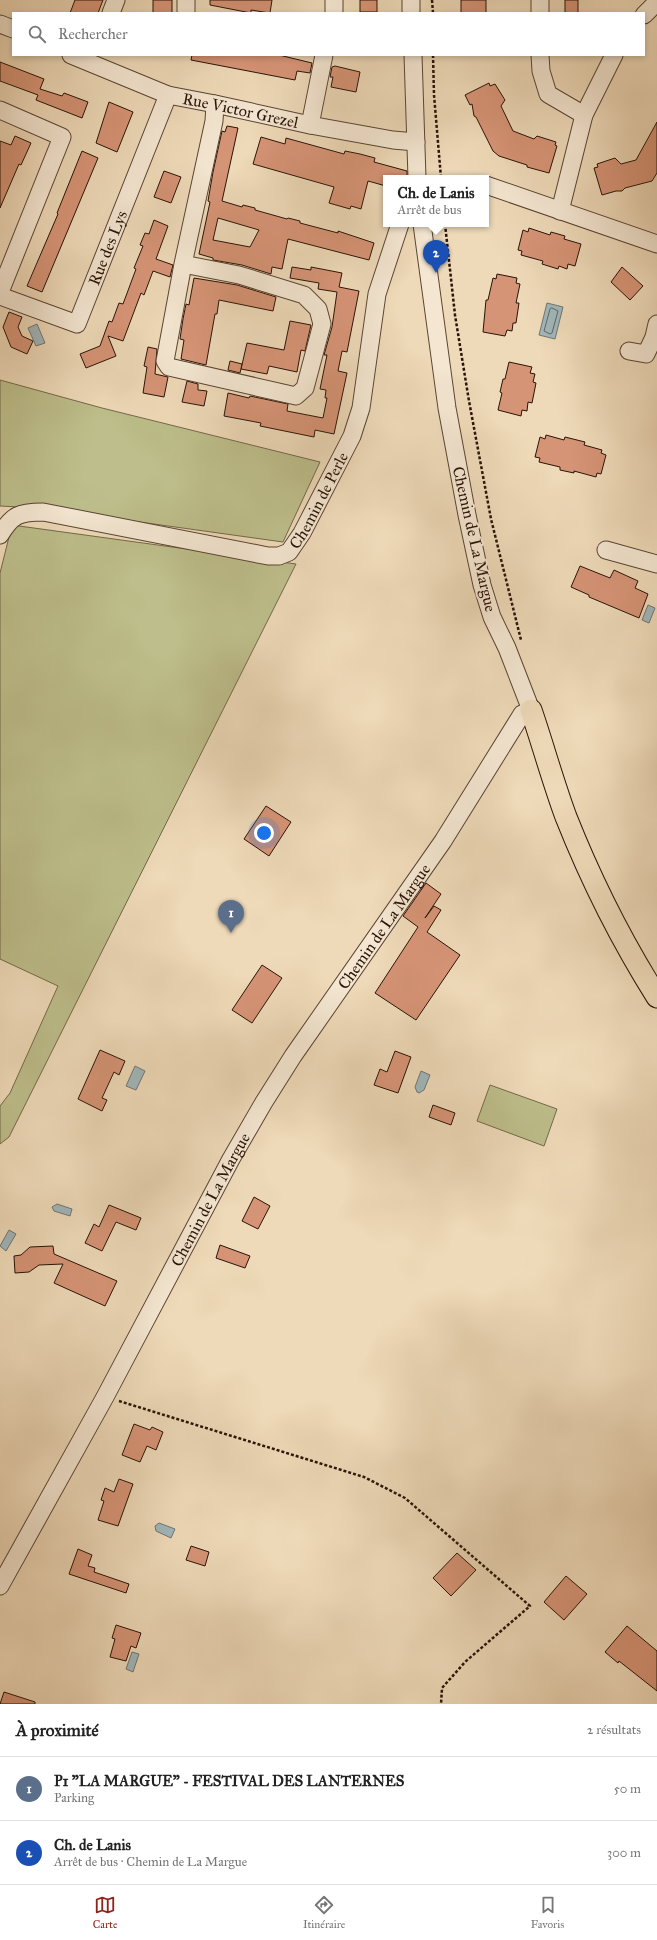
<!DOCTYPE html>
<html lang="fr">
<head>
<meta charset="utf-8">
<style>
	:root { --surface:#fff; --page:#f6f6f6; --text:#222; --muted:#767676; --line:#e0e0e0; --accent:#8f2418 }
	body { margin:0; font-family:"IM FELL Great Primer",serif; background:var(--page); color:var(--text) }
	.you { position:absolute; left:264px; top:833px; width:14px; height:14px; margin:-10px; border:3px solid #fff; border-radius:50%; background:#1a73e8; box-shadow:0 0 0 6px #1a73e833 }
	.badge { display:grid; place-items:center; width:26px; height:26px; border-radius:50%; background:var(--accent); color:#fff; font-size:13px; font-weight:700 }
	.pin { position:absolute; translate:-50% -33px; filter:drop-shadow(0 1px 2px #0008) }
	.pin::after { content:''; position:absolute; top:21px; width:14px; height:12px; background:inherit; clip-path:polygon(0 0,100% 0,50% 100%) }
	.popup { position:absolute; left:383px; top:175px; width:106px; height:52px; box-sizing:border-box; display:grid; place-content:center; border-radius:0px; background:var(--surface); filter:drop-shadow(0 1px 3px #0005); font-size:13px; white-space:nowrap; color:var(--muted) }
	.popup b { font-size:15px; color:var(--text) }
	.popup::after { content:''; position:absolute; left:50%; top:100%; margin-left:-8px; border:8px solid transparent; border-top-color:var(--surface) }
	.list { margin:0; padding:0; list-style:none }
	h2 { display:flex; justify-content:space-between; align-items:center; height:52px; margin:0; padding:0 16px; font-size:17px }
	h2 small { font-size:13px; font-weight:400; color:var(--muted) }
	.list li { display:grid; grid-template-columns:26px 1fr auto; gap:12px; align-items:center; box-sizing:border-box; height:64px; padding:0 16px; border-top:1px solid var(--line) }
	.list b { display:block; font-size:15px; white-space:nowrap }
	.list p { margin:0; font-size:13px; white-space:nowrap; color:var(--muted) }
	.list em { font-size:13px; font-style:normal; color:var(--muted) }
	.icon { flex:none; width:22px; height:22px; fill:none; stroke:currentColor; stroke-width:2; stroke-linecap:round; stroke-linejoin:round }
	.map { position:relative; flex:none; width:657px; height:1704px; overflow:hidden }
	.search { position:absolute; background:var(--surface); box-shadow:0 2px 6px #0003; left:12px; right:12px; top:12px; height:44px; display:flex; align-items:center; gap:10px; box-sizing:border-box; padding:0 14px; border-radius:0px; color:var(--muted); font-size:15px }
	.sheet { height:180px; background:var(--surface) }
	nav { display:flex; justify-content:space-around; align-items:center; box-sizing:border-box; height:56px; border-top:1px solid var(--line); background:var(--surface); font-size:11px; color:var(--muted) }
	nav a { display:grid; justify-items:center; gap:2px }
	nav .on { color:var(--accent) }
	.map>svg:first-child { display:block }
	.green { fill:#bdbe8b; stroke:#736849 }
	.water { fill:#a0b7bb; stroke:#707573 }
	.lines { fill:none; stroke-linecap:round; stroke-linejoin:round }
	.shore { stroke:#646561; stroke-width:1 }
	.building { fill:#d69476; stroke:#291307; fill-rule:evenodd }
	.minor-casing { stroke:#5a4433; stroke-width:19 }
	.major-casing { stroke:#291307; stroke-width:23 }
	.path { stroke:#291307; stroke-width:2.5; stroke-dasharray:3 2; stroke-linecap:butt }
	.minor { stroke:#f4e6d1; stroke-width:17 }
	.major { stroke:#eed9b8; stroke-width:21 }
	.labels { text-anchor:middle; stroke-width:4; stroke-linejoin:round; paint-order:stroke }
	.street-label { font-size:16px; fill:#291307; stroke:#f4e6d1 }
</style>
</head>
<body>
<div class="map">
<svg width="657" height="1704" viewBox="0 0 657 1704">
	<rect width="100%" height="100%" fill="#eed9b8"/>
	<filter id="stains"><feTurbulence type="fractalNoise" baseFrequency=".005" numOctaves="4"/><feColorMatrix values="0 0 0 0 .2 0 0 0 0 .09 0 0 0 0 .02 0 0 0 .5 -.17"/></filter>
	<radialGradient id="worn" r=".72"><stop offset=".6" stop-color="#630" stop-opacity="0"/><stop offset="1" stop-color="#630" stop-opacity=".3"/></radialGradient>
	<g class="green">
		<path d="M0,380L102,408L320,462L283,542L39,508L0,506Z"/>
		<path d="M12,525L296,564L9,1137L0,1144V1106L10,1093L58,986L0,959V573Z"/>
		<path d="M490,1085L557,1109L544,1146L477,1121Z"/>
	</g>
	<g class="water">
		<path d="M547,303L563,307L555,339L539,335Z"/>
		<path d="M37,324L45,343L36,346L28,328Z"/>
		<path d="M648,605L655,608L649,623L642,620Z"/>
		<path d="M135,1066L145,1071L136,1090L126,1086Z"/>
		<path d="M421,1071L430,1075L424,1090L419,1093L417,1092L415,1087Z"/>
		<path d="M57,1204L72,1209L70,1216L54,1211L52,1207Z"/>
		<path d="M9,1230L16,1234L6,1251L0,1246Z"/>
		<path d="M159,1523L175,1529L171,1538L156,1531L155,1526Z"/>
		<path d="M132,1652L139,1654L133,1672L126,1669Z"/>
	</g>
	<g class="lines">
		<path class="shore" d="M552,308L558,311L552,333L550,334L544,331L550,309Z"/>
	</g>
	<g class="building">
		<path d="M75,0H103L98,13H70Z"/>
		<rect x="153" y="0" width="19" height="13"/>
		<path d="M210,0H272L270,13L251,10V13L210,5Z"/>
		<rect x="360" y="0" width="17" height="12"/>
		<rect x="461" y="0" width="25" height="13"/>
		<rect x="565" y="0" width="13" height="13"/>
		<path d="M192,55H279L312,63L310,73L297,71L295,80L191,60Z"/>
		<path d="M0,62L44,79L40,89L62,96L64,93L88,102L82,118L36,100L38,95L0,81Z"/>
		<path d="M335,66L360,72L356,92L331,87L333,77H330L332,67Z"/>
		<path d="M489,83L490,86L495,84L505,100L501,106L513,131L534,139L537,136L556,142L555,145L557,146L549,173L527,167V165L499,156L493,151L476,117L474,116L472,104L470,105L465,95Z"/>
		<path d="M109,102L133,112L117,152L96,143Z"/>
		<path d="M657,122V173L652,181L625,188L622,191H616L602,195L594,168L598,167L597,164L615,158L621,164L636,160Z"/>
		<path d="M227,126L238,128L222,201L242,207L243,205L255,208V210L287,219L288,218L300,221V223L338,233V231L374,243L369,260L288,239L282,269L272,267L271,274L242,265L213,260V258L199,254L210,202L208,201L213,172L222,131L225,132ZM218,218L259,230L250,247L213,240Z"/>
		<path d="M15,136L31,143L21,165L19,164L0,208V141L11,145Z"/>
		<path d="M261,137L285,144L286,138L344,154L345,151L360,154L375,158L374,162L407,171V178H386V186L368,181L361,209L351,206L350,209L329,203L334,187L253,164Z"/>
		<path d="M82,151L98,158L42,292L27,286L58,214L57,213Z"/>
		<path d="M164,171L181,177L171,203L154,197Z"/>
		<path d="M154,220L168,226L156,259L173,265L170,277L153,271L144,295L141,293L123,341L108,336L116,356L86,368L80,354L100,346L109,321L112,322L119,303L123,304L136,269L134,268L143,246L140,245L145,233L149,234Z"/>
		<path d="M529,228L550,235L551,232L565,236L564,239L581,244L575,266L568,264L567,269L559,266L558,269L542,264L543,261L521,255L522,251L518,250L523,230L528,232Z"/>
		<path d="M292,267L311,270V267L342,273L339,287L359,291L347,352L342,351L338,371L347,373L334,434L315,430L314,437L260,426L261,423L224,416L228,393L249,398L250,396L288,404L287,411L323,418L327,398H325L326,390L320,389L327,355H324L332,327L337,292L318,289L319,283L290,278Z"/>
		<path d="M622,267L643,286L630,300L611,282Z"/>
		<path d="M497,274L517,278L516,283L520,284L516,303H519L516,323H513L512,331L507,330L505,336L483,332L486,300H488L493,278L496,279Z"/>
		<path d="M194,278L237,285L276,297L273,311L219,300L217,314H215L206,365L181,359L184,340L180,339L183,319L186,304L189,305Z"/>
		<path d="M9,312L22,317L18,327L22,336L33,341L27,354L11,347L3,327Z"/>
		<path d="M290,321L311,325L305,351L301,350L297,372L269,366L267,374L241,369L247,343L284,350Z"/>
		<path d="M148,347L157,349L155,374L168,377L164,397L143,393L147,367L144,366Z"/>
		<path d="M230,361L242,364L240,373L228,370Z"/>
		<path d="M509,362L532,367L530,373L535,374L533,382L536,383L532,403L528,402L527,411L522,410L521,416L498,410L502,393L500,392L503,379H505Z"/>
		<path d="M187,381L198,384V390L207,391L204,406L182,402Z"/>
		<path d="M546,435L564,440L565,437L585,442L584,445L602,450L601,453L606,455L601,474L597,473L596,477L574,471V473L560,470V467L539,462L540,458L535,457L540,437L545,439Z"/>
		<path d="M580,566L610,578L614,570L638,581L635,588L648,594L639,618L589,597V595L571,587Z"/>
		<path d="M266,806L291,822L269,856L244,839Z"/>
		<path d="M426,883L441,894L425,918L434,906L441,910L427,932L460,955L416,1020L375,993L418,927L403,916Z"/>
		<path d="M262,965L282,978L252,1023L232,1010Z"/>
		<path d="M100,1050L125,1061L119,1075L114,1072L102,1098L107,1100L102,1111L78,1099Z"/>
		<path d="M395,1051L411,1057L398,1093L374,1085L380,1069L387,1072Z"/>
		<path d="M433,1105L455,1113L451,1125L429,1117Z"/>
		<path d="M254,1197L270,1206L258,1229L242,1221Z"/>
		<path d="M109,1205L141,1218L136,1230L116,1222L102,1251L85,1243L94,1224L99,1227Z"/>
		<path d="M220,1245L250,1256L245,1268L216,1258Z"/>
		<path d="M53,1246L54,1254L117,1281L105,1306L54,1283L63,1264L39,1265L29,1272L15,1273L14,1256L21,1255L30,1247Z"/>
		<path d="M134,1424L150,1430L152,1427L163,1432L156,1450L147,1446L140,1462L122,1455Z"/>
		<path d="M119,1479L133,1484L118,1526L98,1520L104,1501L101,1500L105,1488L114,1492Z"/>
		<path d="M191,1546L209,1552L205,1566L186,1560Z"/>
		<path d="M78,1549L92,1555L88,1566L95,1568L94,1572L129,1584L126,1593L69,1574Z"/>
		<path d="M457,1553L476,1570L451,1596L433,1578Z"/>
		<path d="M566,1576L587,1594L564,1620L544,1602Z"/>
		<path d="M116,1625L141,1633L136,1648L131,1646L126,1661L110,1657L115,1639L112,1638Z"/>
		<path d="M627,1626L657,1651V1691L619,1661L618,1663L605,1652Z"/>
		<path d="M4,1692L35,1702V1704H0Z"/>
	</g>
	<g class="lines">
		<defs>
			<g id="minor">
				<path d="M186,0V13"/>
				<path d="M334,0V13"/>
				<path d="M411,0V13"/>
				<path d="M540,0V13"/>
				<path d="M111,13L116,0"/>
				<path d="M644,15L657,2"/>
				<path d="M0,24L13,29"/>
				<path id="s1" d="M71,55L168,95L215,104L310,125L393,140L416,142"/>
				<path d="M413,55L417,178"/>
				<path d="M540,55L541,71L548,94L584,115"/>
				<path d="M0,110L62,137L0,292"/>
				<path d="M310,125L324,55"/>
				<path d="M486,185L657,244"/>
				<path d="M560,211L584,115L614,55"/>
				<path d="M183,264L239,275L304,295L318,309L322,324L305,388L296,396L169,367L165,361L183,264L214,121L215,104"/>
				<path id="s2" d="M0,296L77,324L168,95"/>
				<path d="M629,351L646,354L654,337L657,324"/>
				<path id="s3" d="M0,535C12,515 19,512 43,512L268,556H279L289,552L302,533L352,436L361,408L377,294L400,224"/>
				<path d="M606,550L657,564"/>
				<path id="s4" d="M0,1586L105,1397L231,1159L264,1102L293,1056L443,841L522,714L531,710L507,648L492,617L482,585L467,515L447,408L422,224"/>
			</g>
			<path id="major" d="M531,710C543,745 553,782 566,817C591,880 621,940 657,997"/>
		</defs>
		<use href="#minor" class="minor-casing"/>
		<use href="#major" class="major-casing"/>
		<g class="path">
			<path d="M432,0L433,13"/>
			<path d="M433,55L434,95L441,178"/>
			<path d="M445,224L455,315L469,401L491,519L521,640"/>
			<path d="M119,1401L364,1477L405,1498L530,1606L465,1662L442,1688L441,1704"/>
		</g>
		<use href="#minor" class="minor"/>
		<use href="#major" class="major"/>
	</g>
	<g class="labels">
		<g class="street-label">
			<text dy="6" stroke="none"><textPath href="#s1" startOffset="179">Rue Victor Grezel</textPath></text>
			<text dy="6" stroke="none"><textPath href="#s2" startOffset="164">Rue des Lys</textPath></text>
			<text dy="6" stroke="none"><textPath href="#s3" startOffset="363">Chemin de Perle</textPath></text>
			<text transform="translate(475 539) rotate(77)" y="6">Chemin de La Margue</text>
			<text dy="6" stroke="none"><textPath href="#s4" startOffset="764">Chemin de La Margue</textPath></text>
			<text dy="6" stroke="none"><textPath href="#s4" startOffset="440">Chemin de La Margue</textPath></text>
		</g>
	</g>
	<rect width="100%" height="100%" filter="url(#stains)"/>
	<rect width="100%" height="100%" fill="url(#worn)"/>
</svg>
<div class="you"></div>
<div class="pin badge" style="left:231px;top:933px;background:#5c6f8a">1</div>
<div class="pin badge" style="left:436px;top:273px;background:#1a4fb4">2</div>
<div class="popup"><b>Ch. de Lanis</b>Arrêt de bus</div>
<div class="search"><svg class="icon" aria-label="search" viewBox="0 0 24 24"><circle cx="10" cy="10" r="6"/><path d="M15 15l6 6"/></svg>Rechercher</div>
</div>
<section class="sheet">
<h2>À proximité<small>2 résultats</small></h2>
<ul class="list">
<li><span class="badge" style="background:#5c6f8a">1</span><div><b>P1 &quot;LA MARGUE&quot; - FESTIVAL DES LANTERNES</b><p>Parking</p></div><em>50 m</em></li>
<li><span class="badge" style="background:#1a4fb4">2</span><div><b>Ch. de Lanis</b><p>Arrêt de bus · Chemin de La Margue</p></div><em>300 m</em></li>
</ul>
</section>
<nav>
<a class="on"><svg class="icon" aria-label="map" viewBox="0 0 24 24"><path d="M3 6l6-2 6 2 6-2v14l-6 2-6-2-6 2zM9 4v14M15 6v14"/></svg>Carte</a>
<a><svg class="icon" aria-label="directions" viewBox="0 0 24 24"><path d="M12 3l9 9-9 9-9-9zM9 14v-3h6M13 9l2 2-2 2"/></svg>Itinéraire</a>
<a><svg class="icon" aria-label="saved" viewBox="0 0 24 24"><path d="M7 4h10v16l-5-4-5 4z"/></svg>Favoris</a>
</nav>
</body>
</html>
